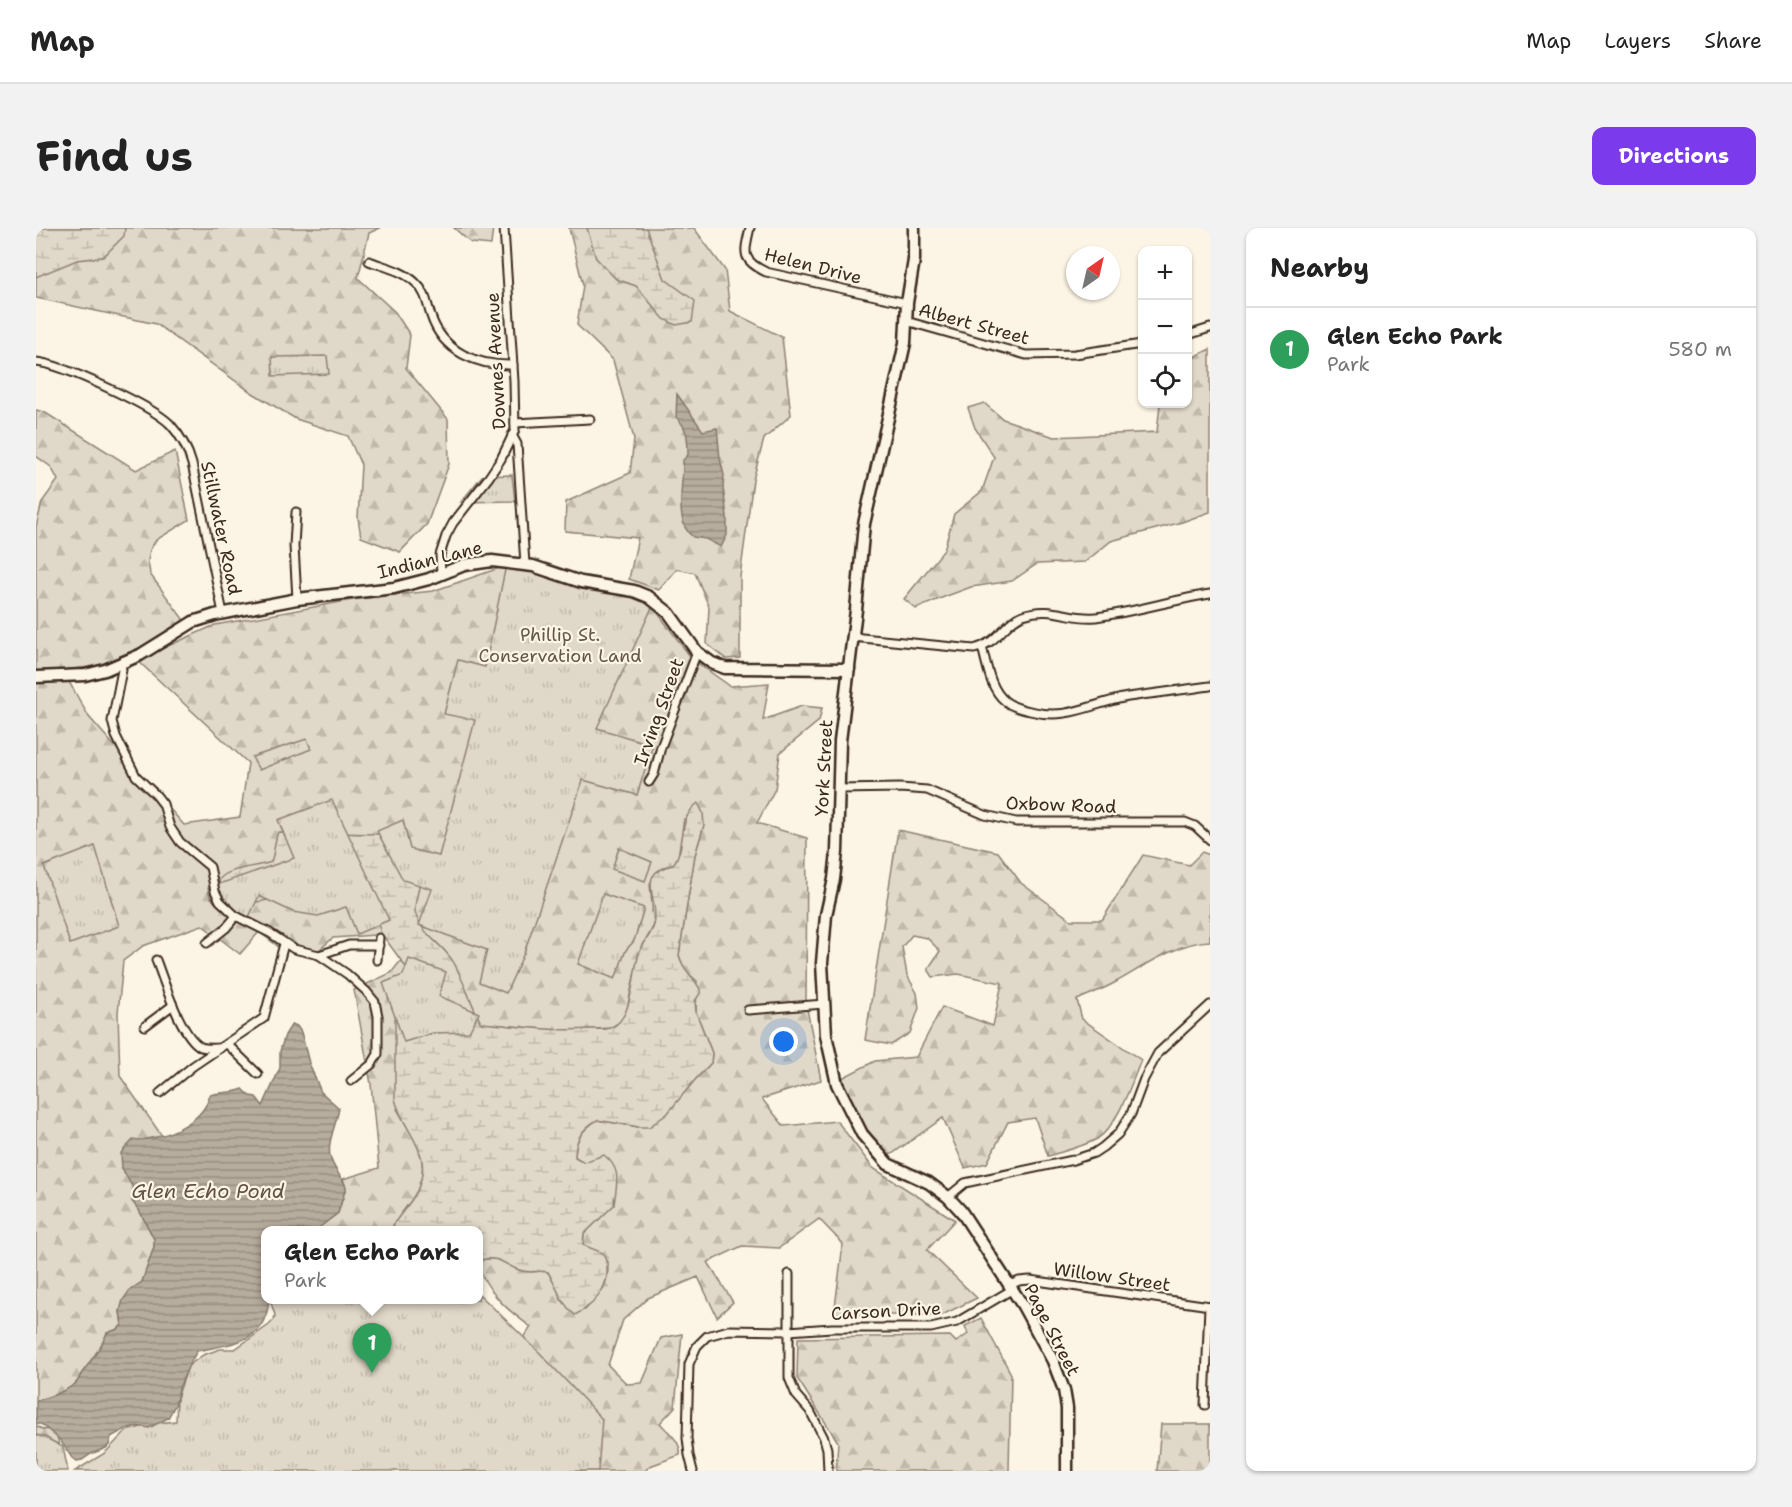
<!DOCTYPE html>
<html lang="en">
<head>
<meta charset="utf-8">
<style>
	:root { --surface:#fff; --page:#f2f2f2; --text:#222; --muted:#767676; --line:#e0e0e0; --accent:#7c3aed }
	body { margin:0; font-family:"Shantell Sans",sans-serif; background:var(--page); color:var(--text) }
	.controls { position:absolute; right:18px; top:18px; display:grid; overflow:hidden; border-radius:12px; box-shadow:0 2px 4px #0004 }
	.controls button { width:54px; height:54px; display:grid; place-items:center; padding:0; border:0; border-bottom:2px solid var(--line); background:var(--surface); color:var(--text); font:30px sans-serif }
	.compass { position:absolute; left:1030px; top:18px; width:54px; height:54px; border-radius:50%; background:var(--surface); box-shadow:0 2px 4px #0004; rotate:34deg }
	.you { position:absolute; left:748px; top:814px; width:21px; height:21px; margin:-15px; border:4px solid #fff; border-radius:50%; background:#1a73e8; box-shadow:0 0 0 9px #1a73e833 }
	.badge { display:grid; place-items:center; width:39px; height:39px; border-radius:50%; background:var(--accent); color:#fff; font-size:20px; font-weight:700 }
	.pin { position:absolute; translate:-50% -50px; filter:drop-shadow(0 2px 3px #0008) }
	.pin::after { content:''; position:absolute; top:32px; width:21px; height:18px; background:inherit; clip-path:polygon(0 0,100% 0,50% 100%) }
	.popup { position:absolute; left:225px; top:998px; width:222px; height:78px; box-sizing:border-box; display:grid; place-content:center; border-radius:12px; background:var(--surface); filter:drop-shadow(0 2px 4px #0005); font-size:20px; white-space:nowrap; color:var(--muted) }
	.popup b { font-size:22px; color:var(--text) }
	.popup::after { content:''; position:absolute; left:50%; top:100%; margin-left:-12px; border:12px solid transparent; border-top-color:var(--surface) }
	.list { margin:0; padding:0; list-style:none }
	h2 { display:flex; justify-content:space-between; align-items:center; height:78px; margin:0; padding:0 24px; font-size:26px }
	h2 small { font-size:20px; font-weight:400; color:var(--muted) }
	.list li { display:grid; grid-template-columns:39px 1fr auto; gap:18px; align-items:center; box-sizing:border-box; height:84px; padding:0 24px; border-top:2px solid var(--line) }
	.list b { display:block; font-size:22px; white-space:nowrap }
	.list p { margin:0; font-size:20px; white-space:nowrap; color:var(--muted) }
	.list em { font-size:20px; font-style:normal; color:var(--muted) }
	.icon { flex:none; width:33px; height:33px; fill:none; stroke:currentColor; stroke-width:2; stroke-linecap:round; stroke-linejoin:round }
	.map { position:relative; flex:none; width:1174px; height:1243px; overflow:hidden; border-radius:12px }
	header { display:flex; align-items:center; gap:36px; box-sizing:border-box; height:84px; padding:0 30px; background:var(--surface); border-bottom:2px solid var(--line) }
	header strong { font-size:28px }
	nav { display:flex; gap:33px; margin-inline-start:auto; font-size:21px }
	.intro { display:flex; align-items:center; justify-content:space-between; box-sizing:border-box; height:144px; padding:0 36px }
	h1 { margin:0; font-size:42px }
	.button { padding:15px 27px; border-radius:12px; background:var(--accent); color:#fff; font-size:21px; font-weight:700 }
	main { display:flex; gap:36px; padding:0 36px }
	aside { flex:1; background:var(--surface); border-radius:12px; box-shadow:0 2px 4px #0004 }
	.map>svg:first-child { display:block }
	.forest { fill:url(#forest-firs); stroke:#8e8173; stroke-width:1.5 }
	.wetland { fill:url(#wetland-marsh); stroke:#8e8173; stroke-width:1.5 }
	.park { fill:url(#park-tufts); stroke:#8e8173; stroke-width:1.5 }
	.water { fill:url(#water-rules); stroke:#85796b; stroke-width:1.5 }
	.lines { fill:none; stroke-linecap:round; stroke-linejoin:round }
	.street-casing { stroke:#3b2a1e; stroke-width:11 }
	.secondary-casing { stroke:#3b2a1e; stroke-width:15 }
	.street { stroke:#fcf5e5; stroke-width:7 }
	.secondary { stroke:#fcf5e5; stroke-width:10 }
	.labels { text-anchor:middle; stroke-width:4.5; stroke-linejoin:round; paint-order:stroke }
	.street-label { font-size:18px; fill:#3b2a1e; stroke:#fcf5e5 }
	.park-label { font-size:18px; fill:#645648; stroke:#fcf5e5 }
	.water-label { font-size:20px; font-style:italic; fill:#605144; stroke:#fcf5e5 }
</style>
</head>
<body>
<header>
<strong>Map</strong>
<nav><a>Map</a><a>Layers</a><a>Share</a></nav>
</header>
<div class="intro"><h1>Find us</h1><a class="button">Directions</a></div>
<main>
<div class="map">
<svg width="1174" height="1243" viewBox="0 0 1174 1243">
	<defs>
		<pattern id="forest-firs" width="22" height="20" patternUnits="userSpaceOnUse" patternTransform="scale(1.5)"><rect width="22" height="20" fill="#e0d8c8"/><path d="M5 1l3.5 6h-7zM16 11l3.5 6h-7z" fill="#c1baab"/></pattern>
		<pattern id="wetland-marsh" width="20" height="14" patternUnits="userSpaceOnUse" patternTransform="scale(1.5)"><rect width="20" height="14" fill="#e0d8c8"/><path d="M1 5h8M5 5V1M11 12h8M15 12V8" fill="none" stroke="#c1baab"/></pattern>
		<pattern id="park-tufts" width="24" height="20" patternUnits="userSpaceOnUse" patternTransform="scale(1.5)"><rect width="24" height="20" fill="#e0d8c8"/><path d="M3 7l-1-3M5 7V3M7 7l1-3M15 17l-1-3M17 17v-4M19 17l1-3" fill="none" stroke="#c1baab"/></pattern>
		<pattern id="water-rules" width="6" height="5" patternUnits="userSpaceOnUse" patternTransform="scale(1.5)"><rect width="6" height="5" fill="#b7ad9e"/><path d="M0 2.5h6" fill="none" stroke="#968d80"/></pattern>
	</defs>
	<rect width="100%" height="100%" fill="#fcf5e5"/>
	<filter id="ink" filterUnits="userSpaceOnUse"><feTurbulence type="fractalNoise" baseFrequency=".0167" numOctaves="2"/><feDisplacementMap in="SourceGraphic" scale="12" xChannelSelector="R" yChannelSelector="G"/><feConvolveMatrix kernelMatrix="1 2 1 2 8 2 1 2 1" color-interpolation-filters="sRGB"/></filter>
	<g filter="url(#ink)">
		<g class="forest">
			<path d="M0,0H344L333,5L322,50L359,84L374,107L370,140L412,191L413,236L391,296L364,324L325,309L322,290L325,237L312,208L260,191L215,164L120,96L0,70Z"/>
			<path d="M418,0H457L455,17L435,15Z"/>
			<path d="M533,0H658L689,42L694,83L746,109L755,187L728,211L717,252L704,349V430L690,431L671,416L673,379L659,345L641,341L623,362L593,351L602,310L529,303L530,274L594,245L598,211L577,132L541,97L547,57Z"/>
			<path d="M1174,121V284L1146,294L1075,313L1049,334L1001,336L976,353L935,359L908,369L880,381L868,371L908,322L918,286L946,263L958,229L939,200L932,180L948,175L967,191L1018,209L1121,204L1124,176H1152V132Z"/>
			<path d="M0,182L8,184L100,242L139,223L153,292L120,312L114,322L112,333L114,346L150,395L72,437L0,445V299L6,274L22,252L15,239L0,228Z"/>
			<path d="M472,337L613,373L656,431L694,458L733,455L727,492L766,478L786,480L783,493L744,525L739,561L721,595L771,610L770,776L785,852L726,871L748,898L801,893L837,940L919,992L891,1022L941,1070L906,1087H798L807,1016L783,991L743,1020L706,1018L672,1034L697,1074L681,1089L662,1049L612,1070L587,1092L572,1137L591,1156L606,1155L625,1110L646,1106L639,1179L624,1195C632,1204 646,1214 644,1227L614,1238L609,1243H402L495,1099C470,1081 458,1070 443,1043L445,1032C466,1027 469,1039 487,1043C496,1045 503,1042 512,1044L522,1061L525,1072L549,1082C565,1065 573,1058 572,1034L547,1017L548,1006L578,977L548,934L539,929C539,912 546,901 561,892L602,899L659,852L675,835L676,825L660,784L661,753C651,745 646,739 643,727L659,627L668,597L648,591L642,629L637,637L627,639L614,656L618,697L603,725L590,786L584,794L574,800L529,803L445,795L361,881C378,911 400,937 376,971C369,982 360,990 355,1002H279L302,985L310,959L307,951L343,940L335,856L318,762L355,745L371,725L354,706L297,710L275,729L243,719L223,704L204,726L166,697L107,718L87,733L82,785L84,848L126,908L109,912L86,940L97,960L96,973L103,982L118,1011V1019L106,1054L94,1062L84,1083L86,1097L82,1101L71,1105C65,1120 56,1132 46,1145C43,1149 43,1153 39,1156C27,1165 13,1169 0,1173V455L32,452L53,489L148,597L204,589L212,535L101,432L179,397L321,371L397,363Z"/>
			<path d="M862,602L962,624L985,655L1035,692H1066L1107,627L1153,637L1166,624L1174,627V713C1142,714 1107,739 1080,754C1068,761 1054,766 1041,772L1046,791L1105,832C1096,854 1082,898 1061,911C1046,919 1028,923 1012,928L999,890L972,894L951,935L929,940L907,890L856,926L844,928L800,853L839,833L880,829L906,779L957,798L966,755L922,746L897,749L892,741L904,723L891,710L876,707L866,719L871,747L881,765L883,780L874,805L855,817L829,812Z"/>
			<path d="M945,1090L975,1146L973,1243H800L802,1214L761,1150L762,1110L914,1108L920,1114L932,1106L929,1098Z"/>
			<path d="M1125,1196H1174V1243H1121Z"/>
			<path d="M0,1198L8,1202L14,1201L21,1207L23,1217L8,1209L0,1207Z"/>
		</g>
		<g class="wetland">
			<path d="M0,0H89L88,8L67,29L41,32L0,49Z"/>
			<path d="M551,0H610L629,51L659,73L656,94L640,97L628,91L600,58L580,51L560,30Z"/>
			<path d="M662,575L667,585L668,597L659,627L643,727C647,744 659,748 665,764L659,773L660,784L676,825L675,835L659,852L631,886L613,899H603L561,892C546,901 539,912 539,929L548,934L568,927C587,942 580,956 578,977L548,1006L547,1017L567,1025C579,1051 563,1075 539,1087C525,1076 521,1059 512,1044C503,1042 496,1045 487,1043C469,1039 466,1027 445,1032L443,1042L442,1002H355C361,987 374,978 381,963C399,923 368,907 359,871V780L372,742L345,705L338,683L266,666L209,676L182,661C183,658 183,654 184,651C191,640 222,639 235,634C239,623 238,614 242,604L344,606L384,646C385,659 378,674 379,683C384,707 407,715 418,735C428,754 435,775 445,795C482,798 519,804 555,801C561,801 569,802 574,800C597,793 596,746 603,726C606,716 615,707 618,697C625,673 597,645 637,637C652,616 640,592 662,575Z"/>
		</g>
		<g class="park">
			<path d="M291,128L293,146L237,148L236,129Z"/>
			<path d="M476,247L479,273L425,274L446,248Z"/>
			<path d="M471,332L558,355L618,375L561,500L617,517L601,567L547,552L488,725L470,765L443,754L451,722L383,697L396,661L367,652L341,603L367,592L374,621L403,628L439,492L408,486L422,432L449,439Z"/>
			<path d="M271,511L275,521L223,542L216,529Z"/>
			<path d="M296,572L353,692L321,706L310,679L282,688L257,684L223,668L212,691C197,685 173,679 172,660L258,630L242,592Z"/>
			<path d="M59,618L83,698L34,716L8,638Z"/>
			<path d="M583,620L616,634L609,653L576,641Z"/>
			<path d="M567,666L608,680L598,713L590,722L579,751L542,736Z"/>
			<path d="M373,731L410,744L403,768L443,785L433,804L397,805L368,814L347,755L367,747Z"/>
			<path d="M443,1066L503,1124L566,1191L562,1243H39L69,1225L90,1203L120,1195L140,1193L141,1170L152,1138L167,1127L184,1121H199L233,1097L238,1092L239,1087L234,1072H442Z"/>
			<path d="M0,1207L8,1209L27,1219L32,1243H0Z"/>
		</g>
		<g class="water">
			<path d="M641,166L667,203L681,200L684,231L688,247L687,260L691,288V307L685,319L670,311L657,309C637,295 648,253 647,232L652,227C652,212 652,200 640,189Z"/>
			<path d="M256,796L261,798L265,804L273,835L285,864L303,880C301,895 291,913 294,928C296,939 306,949 310,959L302,985L280,1002H230V1072H233C229,1116 196,1115 161,1123L152,1139L143,1160L140,1175L132,1190L113,1200C95,1196 91,1200 75,1209L73,1217L70,1220L55,1226L46,1232L41,1233L36,1230L24,1212L5,1196H0V1173C13,1169 27,1165 39,1156C43,1153 43,1149 46,1145C56,1132 65,1120 71,1105L82,1101L86,1097L84,1083L87,1072L94,1062L106,1054L118,1019V1011L103,982L96,973L97,960L86,940L85,925L97,912C125,912 167,896 174,867C185,863 196,866 207,861L214,868L220,869L227,878L244,840V823L249,807Z"/>
		</g>
		<g class="lines">
			<defs>
				<g id="street">
					<path d="M714,0C708,25 705,32 730,44L871,75"/>
					<path d="M333,33C349,39 368,43 380,55C390,64 391,76 395,88C407,124 441,138 477,137"/>
					<path d="M870,93L990,127L1039,126L1106,116"/>
					<path d="M1152,107L1174,100"/>
					<path d="M0,134C26,136 116,178 134,196C145,208 152,221 156,236L187,385"/>
					<path d="M479,195L554,191"/>
					<path d="M476,207L481,216L489,336"/>
					<path d="M260,284L258,318L261,371"/>
					<path d="M405,346L404,327L410,308L417,295L453,249L465,231L479,202L478,153L468,0"/>
					<path d="M816,409L938,421C964,414 968,394 987,387C1016,377 1034,392 1060,389C1099,384 1136,372 1174,366"/>
					<path d="M946,419C951,437 954,461 969,473C976,479 985,481 994,483C1032,493 1056,475 1092,469C1119,465 1147,462 1174,458"/>
					<path d="M85,436L86,442L76,493L80,508L100,548L120,567L127,576L134,599L144,614L174,639L179,663L184,673L200,688L234,705L258,721L283,727L311,746L330,763L339,774L342,788V826L336,836L315,853"/>
					<path d="M613,554L618,546L625,519L661,424"/>
					<path d="M802,561L864,560L891,562L949,587L980,594H1149L1159,598L1174,612"/>
					<path d="M171,715L190,700L200,688"/>
					<path d="M283,727L313,717H343"/>
					<path d="M120,732C128,753 145,809 165,819C171,821 178,820 184,820"/>
					<path d="M341,732L343,710"/>
					<path d="M712,782L788,776"/>
					<path d="M109,798L137,777"/>
					<path d="M191,816L222,846"/>
					<path d="M124,865L157,838L228,790L248,716"/>
					<path d="M912,969L929,955L1037,932L1058,925L1067,919L1082,906L1095,886L1108,851L1122,825L1174,777"/>
					<path d="M753,1046V1150L760,1167L774,1183L788,1210L791,1221L792,1243"/>
					<path d="M974,1057L983,1053L994,1052L1174,1078"/>
					<path d="M1169,1177L1173,1078"/>
					<path d="M657,1243L653,1227L651,1210L653,1136L661,1118L671,1108L693,1102L752,1103L796,1100H895L921,1094L977,1061"/>
				</g>
				<g id="secondary">
					<path d="M878,0V32L871,75L869,115L828,296L820,382L804,513L801,624L798,651L790,687L786,735L790,807L801,856L826,906L852,936L893,955L912,969L925,983L987,1078L1017,1133L1028,1162L1031,1180V1243"/>
					<path d="M0,449L49,447L69,442L104,427L157,394L179,387L261,371L358,360L393,351L428,337L456,333L497,338L545,354L598,363L613,369L633,385L661,424L676,435L689,440L813,441"/>
				</g>
			</defs>
			<use href="#street" class="street-casing"/>
			<use href="#secondary" class="secondary-casing"/>
			<use href="#street" class="street"/>
			<use href="#secondary" class="secondary"/>
		</g>
	</g>
	<g class="labels">
		<g class="street-label">
			<text transform="translate(777 38) rotate(14)" y="6">Helen Drive</text>
			<text transform="translate(938 96) rotate(15)" y="6">Albert Street</text>
			<text transform="translate(460 133) rotate(-93)" y="6">Downes Avenue</text>
			<text transform="translate(185 300) rotate(78)" y="6">Stillwater Road</text>
			<text transform="translate(394 332) rotate(-14)" y="6">Indian Lane</text>
			<text transform="translate(623 484) rotate(-70)" y="6">Irving Street</text>
			<text transform="translate(788 540) rotate(-87)" y="6">York Street</text>
			<text transform="translate(1025 577) rotate(2)" y="6">Oxbow Road</text>
			<text transform="translate(1076 1049) rotate(8)" y="6">Willow Street</text>
			<text transform="translate(850 1083) rotate(-3)" y="6">Carson Drive</text>
			<text transform="translate(1016 1102) rotate(63)" y="6">Page Street</text>
		</g>
		<g class="park-label">
			<text x="524" y="413">Phillip St.<tspan x="524" dy="21">Conservation Land</tspan></text>
		</g>
		<g class="water-label">
			<text x="172" y="970">Glen Echo Pond</text>
		</g>
	</g>
</svg>
<div class="controls">
<button>+</button>
<button>−</button>
<button><svg class="icon" aria-label="locate" viewBox="0 0 24 24"><circle cx="12" cy="12" r="6"/><path d="M12 2v4M12 18v4M2 12h4M18 12h4"/></svg></button>
</div>
<svg class="compass" viewBox="-18 -18 36 36"><path d="M0-13l5 13h-10z" fill="#e53935"/><path d="M0 13l5-13h-10z" fill="#767676"/></svg>
<div class="you"></div>
<div class="pin badge" style="left:336px;top:1145px;background:#2e9e5b">1</div>
<div class="popup"><b>Glen Echo Park</b>Park</div>
</div>
<aside>
<h2>Nearby<small></small></h2>
<ul class="list">
<li><span class="badge" style="background:#2e9e5b">1</span><div><b>Glen Echo Park</b><p>Park</p></div><em>580 m</em></li>
</ul>
</aside>
</main>
</body>
</html>
